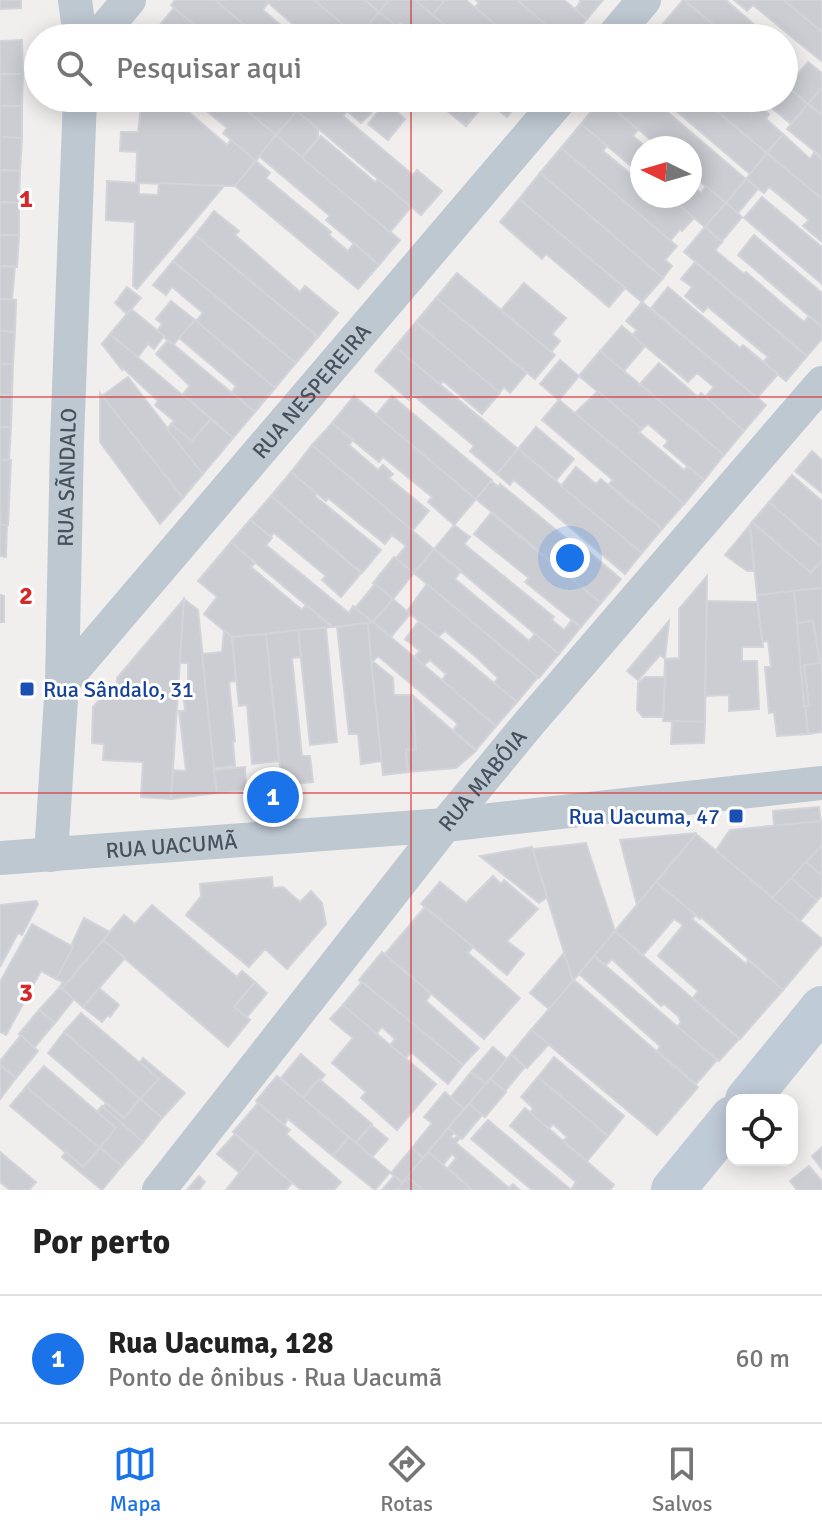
<!DOCTYPE html>
<html lang="pt">
<head>
<meta charset="utf-8">
<style>
	:root { --surface:#fff; --page:#f6f6f6; --text:#222; --muted:#767676; --line:#e0e0e0; --accent:#1a73e8 }
	body { margin:0; font-family:Signika,sans-serif; background:var(--page); color:var(--text) }
	.controls { position:absolute; right:24px; bottom:24px; display:grid; overflow:hidden; border-radius:16px; box-shadow:0 4px 20px #0003 }
	.controls button { width:72px; height:72px; display:grid; place-items:center; padding:0; border:0; border-bottom:2px solid var(--line); background:var(--surface); color:var(--text); font:40px sans-serif }
	.compass { position:absolute; left:630px; top:136px; width:72px; height:72px; border-radius:50%; background:var(--surface); box-shadow:0 4px 20px #0003; rotate:275deg }
	.you { position:absolute; left:570px; top:558px; width:28px; height:28px; margin:-20px; border:6px solid #fff; border-radius:50%; background:#1a73e8; box-shadow:0 0 0 12px #1a73e833 }
	.badge { display:grid; place-items:center; width:52px; height:52px; border-radius:50%; background:var(--accent); color:#fff; font-size:26px; font-weight:700 }
	.pin { position:absolute; translate:-50% -50%; border:4px solid #fff; box-shadow:0 2px 8px #0006 }
	.list { margin:0; padding:0; list-style:none }
	h2 { display:flex; justify-content:space-between; align-items:center; height:104px; margin:0; padding:0 32px; font-size:34px }
	h2 small { font-size:26px; font-weight:400; color:var(--muted) }
	.list li { display:grid; grid-template-columns:52px 1fr auto; gap:24px; align-items:center; box-sizing:border-box; height:128px; padding:0 32px; border-top:2px solid var(--line) }
	.list b { display:block; font-size:30px; white-space:nowrap }
	.list p { margin:0; font-size:26px; white-space:nowrap; color:var(--muted) }
	.list em { font-size:26px; font-style:normal; color:var(--muted) }
	.icon { flex:none; width:44px; height:44px; fill:none; stroke:currentColor; stroke-width:2; stroke-linecap:round; stroke-linejoin:round }
	.map { position:relative; flex:none; width:822px; height:1190px; overflow:hidden }
	.search { position:absolute; background:var(--surface); box-shadow:0 4px 20px #0003; left:24px; right:24px; top:24px; height:88px; display:flex; align-items:center; gap:20px; box-sizing:border-box; padding:0 28px; border-radius:44px; color:var(--muted); font-size:30px }
	.sheet { height:232px; background:var(--surface) }
	nav { display:flex; justify-content:space-around; align-items:center; box-sizing:border-box; height:112px; border-top:2px solid var(--line); background:var(--surface); font-size:22px; color:var(--muted) }
	nav a { display:grid; justify-items:center; gap:4px }
	nav .on { color:var(--accent) }
	.map>svg:first-child { display:block }
	.building { fill:#cbcdd3; stroke:#d2d4da; stroke-width:2 }
	.lines { fill:none; stroke-linecap:round; stroke-linejoin:round }
	.street { stroke:#bec8d1; stroke-width:34 }
	.secondary { stroke:#c0cbd8; stroke-width:44 }
	.grid { fill:none; stroke:#d62828; stroke-width:2; stroke-opacity:0.55 }
	.transit-dot { fill:#1a4fb4; stroke:#fff; stroke-width:3 }
	.labels { text-anchor:middle; stroke-width:6; stroke-linejoin:round; paint-order:stroke }
	.street-label { font-size:22px; fill:#46515d; stroke:#fff }
	.transit-label { font-size:22px; fill:#164399; stroke:#fff; text-anchor:start }
	.grid-label { font-size:26px; text-anchor:middle; font-weight:bold; fill:#d62828; stroke:#fff; stroke-width:6; stroke-linejoin:round; paint-order:stroke }
</style>
</head>
<body>
<div class="map">
<svg width="822" height="1190" viewBox="0 0 822 1190">
	<rect width="100%" height="100%" fill="#f1eeee"/>
	<g class="building">
		<path d="M0,0H21V8L0,9Z"/>
		<path d="M175,0H215L260,38H210L171,5Z"/>
		<path d="M215,0H265L268,3L263,10L296,38H260Z"/>
		<path d="M265,0H314L358,37L309,38Z"/>
		<path d="M314,0H365L379,12L358,37Z"/>
		<path d="M365,0H389L379,12Z"/>
		<path d="M389,0H415L461,38H415L417,35L400,22L397,26L379,12Z"/>
		<path d="M415,0H445L433,15Z"/>
		<path d="M445,0H466L511,38H461L433,15Z"/>
		<path d="M476,0H517L562,38H511L475,7L479,3Z"/>
		<path d="M517,0H564L587,19L570,38H562Z"/>
		<path d="M579,0H603L587,19L575,9L581,1Z"/>
		<path d="M683,0H684L730,38H678L662,25Z"/>
		<path d="M684,0H726L766,35L764,38H730Z"/>
		<path d="M734,0H784L822,32V60L821,61L753,5L747,11Z"/>
		<path d="M784,0H822V32Z"/>
		<path d="M174,8L205,34L202,38H158L153,33Z"/>
		<path d="M379,12L406,34L403,38H357Z"/>
		<path d="M662,25L678,38H652Z"/>
		<path d="M22,40L23,74H0V41Z"/>
		<path d="M808,62L822,73V88L808,104L784,84V71L794,79Z"/>
		<path d="M0,74H23L22,106H0Z"/>
		<path d="M784,84L808,104L791,124L760,98H784Z"/>
		<path d="M822,88V115L808,104Z"/>
		<path d="M179,98H231L276,135L256,161L223,133L227,128L195,101L190,107Z"/>
		<path d="M231,98H282L297,111L276,135Z"/>
		<path d="M282,98H308L297,111Z"/>
		<path d="M308,98H332L347,111L343,116L413,175L417,170L442,191L421,215L297,111Z"/>
		<path d="M332,98H353L371,113L361,123Z"/>
		<path d="M431,98H473L483,106L466,126Z"/>
		<path d="M484,98H523L507,117Z"/>
		<path d="M602,98H651L746,179L726,203L690,173V148H660Z"/>
		<path d="M661,98H701L767,153L750,174Z"/>
		<path d="M701,98H740L752,108L756,103L769,114L766,119L783,134L767,153Z"/>
		<path d="M601,99L638,130L633,136L647,148H642V175L581,124Z"/>
		<path d="M142,100L177,102L227,145L231,140L256,161L235,186L136,183L137,152L120,151L121,132H138Z"/>
		<path d="M386,102L405,119L388,140L368,124Z"/>
		<path d="M808,104L822,115V157L787,129Z"/>
		<path d="M0,106H22V138L0,137Z"/>
		<path d="M297,111L318,129V138L302,157L276,135Z"/>
		<path d="M581,124L607,146L603,151L642,183V196H668L694,218L682,231L680,229L670,241L561,148Z"/>
		<path d="M783,134L810,159L814,153L822,159V199L767,153Z"/>
		<path d="M276,135L400,240L379,265L326,220L330,216L259,156Z"/>
		<path d="M321,136L375,182L378,179L411,207L390,232L302,158Z"/>
		<path d="M0,137L22,138L20,171L0,170Z"/>
		<path d="M561,148L677,246L665,260L672,266L663,278L540,173Z"/>
		<path d="M767,153L822,199V242L803,226L809,220L769,187L764,193L746,179Z"/>
		<path d="M256,161L270,173L266,178L331,232L329,235L348,251L354,243L379,265L358,289L235,186Z"/>
		<path d="M0,170L20,171L19,203L0,202Z"/>
		<path d="M540,173L663,278L642,302L519,199Z"/>
		<path d="M746,179L758,189L738,213L726,203Z"/>
		<path d="M107,181L139,183V194L158,195L159,183L224,186L137,289L133,286L135,222L106,220Z"/>
		<path d="M690,184L701,193L706,186L726,203L705,227L668,196H690Z"/>
		<path d="M762,197L822,247V284L744,218Z"/>
		<path d="M519,199L625,288L609,307L546,254L542,259L500,222Z"/>
		<path d="M0,202L19,203V235H0Z"/>
		<path d="M726,203L742,217L722,241L705,227Z"/>
		<path d="M214,211L239,231L235,235L300,292L305,286L338,313L318,337L195,235Z"/>
		<path d="M705,227L722,242L715,250L744,274L746,272L804,322L809,316L822,327V339L807,356L684,252Z"/>
		<path d="M0,235H19L17,267L0,266Z"/>
		<path d="M195,235L318,337L296,363L173,261Z"/>
		<path d="M754,235L822,293V327L738,255Z"/>
		<path d="M173,261L296,363L275,388L196,321L203,313L172,287L166,295L153,285Z"/>
		<path d="M695,262L807,356L786,381L763,362L768,357L708,307L703,312L685,296L692,287L681,279Z"/>
		<path d="M0,266L15,267L12,299H0Z"/>
		<path d="M457,273L555,355L535,379L436,298Z"/>
		<path d="M524,283L566,318L552,334L560,341L551,352L501,310Z"/>
		<path d="M127,287L141,298L127,314L115,303Z"/>
		<path d="M668,287L740,348L743,345L778,374L757,398L651,308Z"/>
		<path d="M436,298L527,373L510,393L504,387L499,393L416,322Z"/>
		<path d="M0,299L16,300L15,332L0,331Z"/>
		<path d="M171,301L195,320L173,345L157,331L162,324L156,319Z"/>
		<path d="M642,302L766,405L744,431L705,397L714,387L697,373L688,382L632,335L637,330L626,321Z"/>
		<path d="M131,309L164,336L154,349L148,344L138,357L110,334Z"/>
		<path d="M195,320L275,388L255,412L231,393L236,386L179,338Z"/>
		<path d="M416,322L500,393L482,414L443,381L440,385L395,347Z"/>
		<path d="M622,326L645,346L624,371L600,351Z"/>
		<path d="M0,331L15,332L13,364H0Z"/>
		<path d="M110,334L211,419L192,441L171,424L174,421L155,405L158,401L123,368L122,370L102,344Z"/>
		<path d="M168,340L255,412L233,438L183,394L190,386L156,354Z"/>
		<path d="M395,347L518,449L497,474L470,451L474,446L413,395L409,400L375,371Z"/>
		<path d="M600,351L724,455L704,480L664,446L668,441L648,424L642,429L579,376Z"/>
		<path d="M560,360L579,376L559,400L540,384Z"/>
		<path d="M659,363L698,397L701,393L744,431L724,455L640,384Z"/>
		<path d="M0,364H13L12,396L0,395Z"/>
		<path d="M128,377L203,474L183,498L102,396Z"/>
		<path d="M598,391L642,429L639,432L684,470L688,466L704,480L684,504L575,413Z"/>
		<path d="M100,393L183,498L160,524L100,442Z"/>
		<path d="M0,395L12,396L11,427H0Z"/>
		<path d="M354,396L476,499L454,525L428,502L432,497L383,457L379,462L332,423Z"/>
		<path d="M392,396L492,480L476,499L376,415Z"/>
		<path d="M559,400L684,504L662,529L609,484L613,480L542,420Z"/>
		<path d="M211,419L233,438L203,474L167,429L171,424L192,441Z"/>
		<path d="M332,423L353,440L349,445L378,470L383,465L393,474L389,478L429,511L412,531L312,445Z"/>
		<path d="M0,427H11L9,460H0Z"/>
		<path d="M536,427L574,459L556,480L518,449Z"/>
		<path d="M312,445L434,549L414,573L396,558L406,546L392,535L385,544L328,498L326,501L291,472Z"/>
		<path d="M518,449L642,553L625,574L514,480L510,485L497,474Z"/>
		<path d="M812,451L822,460V493L795,471Z"/>
		<path d="M0,460H11L8,525H0Z"/>
		<path d="M576,467L596,484L601,479L662,529L642,553L561,486Z"/>
		<path d="M291,472L317,494L315,496L381,550L362,573L271,496Z"/>
		<path d="M792,475L822,501V548L769,502Z"/>
		<path d="M491,481L499,487L500,484L572,543L575,540L621,579L601,603L476,499Z"/>
		<path d="M271,496L361,573L341,597L322,580L326,576L274,533L270,537L250,520Z"/>
		<path d="M769,502L822,548V560L811,573L752,522Z"/>
		<path d="M491,513L601,603L581,627L525,582L529,578L474,534Z"/>
		<path d="M250,520L272,538L266,545L349,613L353,606L373,622L333,627L306,605L231,542Z"/>
		<path d="M752,522L811,573L822,560V588L757,595L750,525Z"/>
		<path d="M0,525H7L6,557L0,556Z"/>
		<path d="M454,525L470,537L464,544L554,617L552,620L564,630L572,620L581,627L559,654L434,549Z"/>
		<path d="M750,525L754,571H747L725,555Z"/>
		<path d="M231,542L255,563L251,567L302,610L306,605L332,627L232,637L204,614L217,597L198,581Z"/>
		<path d="M434,549L461,571L455,579L529,641L535,634L559,654L539,678L414,573Z"/>
		<path d="M394,557L414,573L393,599L373,583Z"/>
		<path d="M707,576L705,722L663,721L665,659L679,658V609Z"/>
		<path d="M375,584L393,599L373,622L355,608Z"/>
		<path d="M427,584L538,677L517,702L494,683L498,678L476,657L445,631L438,637L407,611Z"/>
		<path d="M822,588V732L808,734L804,706H809L804,665L820,663L813,621L797,623L794,591Z"/>
		<path d="M794,591L808,734L777,736L774,712L769,713L765,667H771L768,641L762,642L757,595Z"/>
		<path d="M0,595L4,596V622H0Z"/>
		<path d="M184,599L171,799L141,797L143,762L103,760L104,744L92,743L93,707L102,697L116,698L117,678Z"/>
		<path d="M184,599L198,610L217,793L171,799L173,770L186,771L179,711H185L183,689L188,688V663H180Z"/>
		<path d="M393,599L410,614L391,637L373,622Z"/>
		<path d="M707,601L757,602L763,647H742V661H757L759,709L729,711V695L705,696Z"/>
		<path d="M419,621L517,702L496,726L442,680L446,674L430,660L424,665L414,657L420,651L405,639Z"/>
		<path d="M669,621L665,659L660,655L638,680L627,671Z"/>
		<path d="M813,621L820,663L804,665L809,706H804L797,623Z"/>
		<path d="M368,623L382,761L361,764L358,734H349L337,627Z"/>
		<path d="M368,623L373,622L496,726L476,750L453,730L458,724L378,656L373,661L371,660Z"/>
		<path d="M326,628L337,742L310,745L298,630Z"/>
		<path d="M224,630L232,637L236,681L229,682L235,741L233,742L235,766L214,768L202,654L222,652Z"/>
		<path d="M298,630L301,657L292,658L302,756H310L313,782L282,785L266,634Z"/>
		<path d="M266,634L279,761L252,764L247,705L239,706L232,637Z"/>
		<path d="M371,660L393,678L394,695H412L416,749L406,750L408,772L383,775Z"/>
		<path d="M645,677H665L663,717H643L637,710L638,683Z"/>
		<path d="M412,695L476,751L456,768L408,772L406,750L416,749Z"/>
		<path d="M672,721L705,722L704,743L671,744Z"/>
		<path d="M245,767L246,790L217,793L214,770Z"/>
		<path d="M819,807L821,822L774,826L773,811Z"/>
		<path d="M822,821V846L772,898L716,850L730,830Z"/>
		<path d="M696,833V834L637,905L620,840Z"/>
		<path d="M696,834L822,939V944L783,990L701,917L700,919L656,882Z"/>
		<path d="M586,843L615,931L573,981L532,849Z"/>
		<path d="M821,846L822,847V876L806,862Z"/>
		<path d="M532,847L547,897L539,903L480,856Z"/>
		<path d="M806,862L822,876V895L817,901L791,878Z"/>
		<path d="M493,876L501,884L504,880L538,909L507,941L524,954L507,975L421,904L440,882L466,903Z"/>
		<path d="M272,877L273,888L283,887L300,902L311,891L322,903L326,924L287,969L265,949L249,967L186,915L201,896L200,884Z"/>
		<path d="M791,878L817,901L800,921L772,898Z"/>
		<path d="M656,882L696,915L692,919L746,964L748,960L783,990L740,1039L693,998L698,991L658,956L683,925L674,919L643,955L615,931Z"/>
		<path d="M36,901L38,904L22,935L18,933L0,967V905Z"/>
		<path d="M152,905L237,977L242,971L255,982L234,1007L250,1020L228,1047L103,940L124,915L135,924Z"/>
		<path d="M425,907L473,947L468,953L520,998L484,1039L385,954Z"/>
		<path d="M84,918L110,932L62,989L60,987L63,982L56,979L73,947L71,946Z"/>
		<path d="M32,924L73,947L56,979L41,971L6,1035L0,1032V982Z"/>
		<path d="M615,931L739,1039L719,1061L677,1027L681,1022L678,1016L664,1004L661,1006L612,959L606,965L594,956Z"/>
		<path d="M103,940L125,958L83,1007L62,989Z"/>
		<path d="M382,952L431,994L426,1001L479,1048L463,1065L359,980Z"/>
		<path d="M564,953L573,981L549,1009L530,993Z"/>
		<path d="M594,956L717,1060L696,1084L657,1051L660,1046L579,974Z"/>
		<path d="M574,980L698,1087L657,1135L531,1030Z"/>
		<path d="M255,982L267,993L247,1017L234,1007Z"/>
		<path d="M362,982L463,1065L448,1084L411,1052L406,1058L390,1045L395,1039L382,1027L376,1034L343,1005Z"/>
		<path d="M60,987L74,999L55,1023L39,1010Z"/>
		<path d="M99,988L119,1005L110,1017L108,1015L102,1022L83,1007Z"/>
		<path d="M343,1005L436,1084L397,1130L361,1098L366,1092L332,1063L353,1038L330,1019Z"/>
		<path d="M39,1010L55,1023L34,1048L19,1034Z"/>
		<path d="M81,1013L159,1079L140,1099L64,1032Z"/>
		<path d="M531,1030L549,1044L527,1068L511,1054Z"/>
		<path d="M64,1032L140,1099L124,1118L48,1053Z"/>
		<path d="M21,1035L38,1051L16,1078L0,1065V1061Z"/>
		<path d="M493,1047L507,1059L486,1084L471,1072Z"/>
		<path d="M301,1054L325,1075L303,1098L281,1078Z"/>
		<path d="M511,1054L525,1067L505,1091L490,1079Z"/>
		<path d="M554,1057L624,1116L608,1136L538,1077Z"/>
		<path d="M143,1058L185,1093L162,1118L140,1099L159,1079L140,1062Z"/>
		<path d="M0,1065L16,1078L0,1099Z"/>
		<path d="M44,1066L116,1128L100,1148L26,1087Z"/>
		<path d="M471,1072L486,1084L464,1109L451,1097Z"/>
		<path d="M277,1076L349,1137L333,1156L288,1119L284,1125L256,1101Z"/>
		<path d="M538,1077L608,1136L587,1161L563,1141L567,1137L553,1124L549,1129L530,1113L533,1108L521,1097Z"/>
		<path d="M319,1079L372,1124L356,1143L303,1098Z"/>
		<path d="M490,1079L506,1092L485,1117L469,1104Z"/>
		<path d="M26,1087L100,1148L83,1167L10,1106Z"/>
		<path d="M445,1092L464,1109L423,1158L412,1148L432,1123L424,1117Z"/>
		<path d="M140,1099L162,1118L143,1142L103,1107L106,1103L124,1118Z"/>
		<path d="M258,1103L290,1130L286,1134L341,1182L334,1190H301L233,1132Z"/>
		<path d="M469,1104L482,1115L462,1139L448,1128Z"/>
		<path d="M102,1106L143,1142L122,1166L100,1148L116,1128L97,1112Z"/>
		<path d="M525,1108L614,1185L610,1190H571L576,1182L510,1126Z"/>
		<path d="M488,1120L570,1189L571,1190H532L471,1139Z"/>
		<path d="M371,1125L388,1139L372,1157L356,1143Z"/>
		<path d="M448,1128L454,1133L451,1137L454,1139L457,1136L460,1138L456,1143L509,1188L513,1184L520,1190H472L448,1168L456,1158L452,1154L443,1165L428,1152Z"/>
		<path d="M235,1134L256,1152L240,1173L217,1154Z"/>
		<path d="M349,1137L390,1172L375,1190L333,1156Z"/>
		<path d="M822,1147V1169L812,1156Z"/>
		<path d="M100,1148L122,1166L102,1190L62,1157L66,1152L83,1167Z"/>
		<path d="M412,1148L423,1158L403,1183L391,1173Z"/>
		<path d="M0,1152L36,1182L29,1190H10L0,1182Z"/>
		<path d="M256,1152L292,1183L286,1190H226Z"/>
		<path d="M428,1152L470,1188L469,1190H423L407,1177Z"/>
		<path d="M809,1166L822,1181V1190H797L790,1181Z"/>
		<path d="M199,1176L205,1182L199,1190H187Z"/>
		<path d="M394,1176L403,1183L397,1190H382Z"/>
		<path d="M407,1177L423,1190H397Z"/>
	</g>
	<g class="lines">
		<g class="street">
			<path d="M75,0L80,38"/>
			<path d="M97,38L129,0"/>
			<path d="M612,38L644,0"/>
			<path id="s1" d="M62,683L561,98"/>
			<path id="s2" d="M51,855L62,683L67,441L80,98"/>
			<path id="s3" d="M0,858L445,825L822,783"/>
			<path id="s4" d="M159,1190L445,825L530,722L822,383"/>
		</g>
		<g class="secondary">
			<path d="M747,1100L822,1008"/>
			<path d="M673,1190L732,1118"/>
		</g>
	</g>
	<path class="grid" d="M411,0V38M411,98V1190M0,397H822M0,793H822"/>
	<g class="transit-dot">
		<rect x="19" y="681" width="16" height="16" rx="4"/>
		<rect x="728" y="808" width="16" height="16" rx="4"/>
	</g>
	<g class="labels">
		<g class="street-label">
			<text dy="8" stroke="none"><textPath href="#s1" startOffset="384">RUA NESPEREIRA</textPath></text>
			<text dy="8" stroke="none"><textPath href="#s2" startOffset="378">RUA SÃNDALO</textPath></text>
			<text dy="8" stroke="none"><textPath href="#s4" startOffset="522">RUA MABÓIA</textPath></text>
			<text dy="8" stroke="none"><textPath href="#s3" startOffset="172">RUA UACUMÃ</textPath></text>
		</g>
		<g class="transit-label">
			<text x="43" y="697">Rua Sândalo, 31</text>
			<text x="720" y="824" text-anchor="end">Rua Uacuma, 47</text>
		</g>
	</g>
	<g class="grid-label">
		<text x="26" y="207">1</text>
		<text x="26" y="604">2</text>
		<text x="26" y="1001">3</text>
	</g>
</svg>
<div class="controls">
<button><svg class="icon" aria-label="locate" viewBox="0 0 24 24"><circle cx="12" cy="12" r="6"/><path d="M12 2v4M12 18v4M2 12h4M18 12h4"/></svg></button>
</div>
<svg class="compass" viewBox="-18 -18 36 36"><path d="M0-13l5 13h-10z" fill="#e53935"/><path d="M0 13l5-13h-10z" fill="#767676"/></svg>
<div class="you"></div>
<div class="pin badge" style="left:273px;top:797px">1</div>
<div class="search"><svg class="icon" aria-label="search" viewBox="0 0 24 24"><circle cx="10" cy="10" r="6"/><path d="M15 15l6 6"/></svg>Pesquisar aqui</div>
</div>
<section class="sheet">
<h2>Por perto<small></small></h2>
<ul class="list">
<li><span class="badge">1</span><div><b>Rua Uacuma, 128</b><p>Ponto de ônibus · Rua Uacumã</p></div><em>60 m</em></li>
</ul>
</section>
<nav>
<a class="on"><svg class="icon" aria-label="map" viewBox="0 0 24 24"><path d="M3 6l6-2 6 2 6-2v14l-6 2-6-2-6 2zM9 4v14M15 6v14"/></svg>Mapa</a>
<a><svg class="icon" aria-label="directions" viewBox="0 0 24 24"><path d="M12 3l9 9-9 9-9-9zM9 14v-3h6M13 9l2 2-2 2"/></svg>Rotas</a>
<a><svg class="icon" aria-label="saved" viewBox="0 0 24 24"><path d="M7 4h10v16l-5-4-5 4z"/></svg>Salvos</a>
</nav>
</body>
</html>
